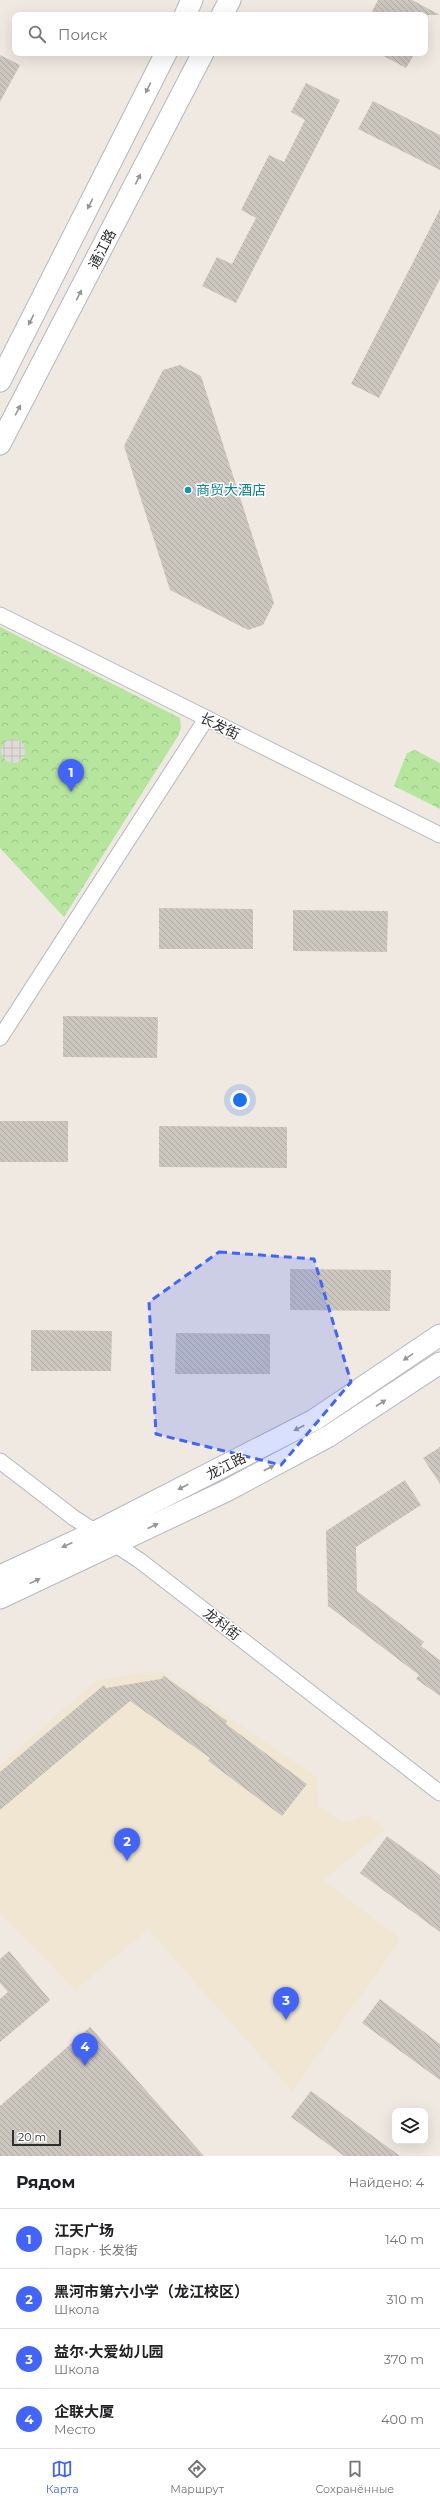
<!DOCTYPE html>
<html lang="ru">
<head>
<meta charset="utf-8">
<style>
	:root { --surface:#fff; --page:#f6f6f6; --text:#202124; --muted:#757577; --line:#e0e0e0; --accent:#4264fb }
	body { margin:0; font-family:Montserrat,"Noto Sans SC",sans-serif; background:var(--page); color:var(--text) }
	.controls { position:absolute; right:12px; bottom:12px; display:grid; overflow:hidden; border-radius:8px; box-shadow:0 4px 16px #0002 }
	.controls button { width:36px; height:36px; display:grid; place-items:center; padding:0; border:0; border-bottom:1px solid var(--line); background:var(--surface); color:var(--text); font:20px sans-serif }
	.scale { position:absolute; left:12px; bottom:10px; width:49px; box-sizing:border-box; padding-left:4px; border:2px solid #2e2e2e; border-top:0; font-size:11px; line-height:14px; white-space:nowrap; color:#2e2e2e; -webkit-text-stroke:3px #fff; paint-order:stroke }
	.you { position:absolute; left:240px; top:1100px; width:14px; height:14px; margin:-10px; border:3px solid #fff; border-radius:50%; background:#1a73e8; box-shadow:0 0 0 6px #1a73e833 }
	.badge { display:grid; place-items:center; width:26px; height:26px; border-radius:50%; background:var(--accent); color:#fff; font-size:13px; font-weight:700 }
	.pin { position:absolute; translate:-50% -33px; filter:drop-shadow(0 1px 2px #0008) }
	.pin::after { content:''; position:absolute; top:21px; width:14px; height:12px; background:inherit; clip-path:polygon(0 0,100% 0,50% 100%) }
	.list { margin:0; padding:0; list-style:none }
	h2 { display:flex; justify-content:space-between; align-items:center; height:52px; margin:0; padding:0 16px; font-size:17px }
	h2 small { font-size:13px; font-weight:400; color:var(--muted) }
	.list li { display:grid; grid-template-columns:26px 1fr auto; gap:12px; align-items:center; box-sizing:border-box; height:60px; padding:0 16px; border-top:1px solid var(--line) }
	.list b { display:block; font-size:15px; white-space:nowrap }
	.list p { margin:0; font-size:13px; white-space:nowrap; color:var(--muted) }
	.list em { font-size:13px; font-style:normal; color:var(--muted) }
	.icon { flex:none; width:22px; height:22px; fill:none; stroke:currentColor; stroke-width:2; stroke-linecap:round; stroke-linejoin:round }
	.map { position:relative; flex:none; width:440px; height:2156px; overflow:hidden }
	.search { position:absolute; background:var(--surface); box-shadow:0 4px 16px #0002; left:12px; right:12px; top:12px; height:44px; display:flex; align-items:center; gap:10px; box-sizing:border-box; padding:0 14px; border-radius:8px; color:var(--muted); font-size:15px }
	.sheet { height:292px; background:var(--surface) }
	nav { display:flex; justify-content:space-around; align-items:center; box-sizing:border-box; height:56px; border-top:1px solid var(--line); background:var(--surface); font-size:11px; color:var(--muted) }
	nav a { display:grid; justify-items:center; gap:2px }
	nav .on { color:var(--accent) }
	.map>svg:first-child { display:block }
	.education { fill:#f0e6d1 }
	.park { fill:url(#park-crowns) }
	.plaza { fill:url(#plaza-grid) }
	.building { fill:url(#building-back-hatch) }
	.lines { fill:none; stroke-linecap:round; stroke-linejoin:round }
	.street-casing { stroke:#b4b7c1; stroke-width:17 }
	.secondary-casing { stroke:#b4b7c1; stroke-width:23 }
	.street { stroke:#fff; stroke-width:15 }
	.secondary { stroke:#fff; stroke-width:21 }
	.oneway { fill:#969696 }
	.marked { fill:#4264fb; fill-opacity:0.2; stroke:#4264fb; stroke-width:3; stroke-dasharray:8 5; stroke-linejoin:round }
	.culture-dot { fill:#0f9aa8; stroke:#fff; stroke-width:1.5 }
	.labels { text-anchor:middle; stroke-width:3; stroke-linejoin:round; paint-order:stroke }
	.street-label { font-size:14px; fill:#2e2e2e; stroke:#fff }
	.culture-label { font-size:14px; fill:#0d838f; stroke:#fff; text-anchor:start }
</style>
</head>
<body>
<div class="map">
<svg width="440" height="2156" viewBox="0 0 440 2156">
	<defs>
		<pattern id="park-crowns" width="20" height="18" patternUnits="userSpaceOnUse"><rect width="20" height="18" fill="#b6e59e"/><path d="M2 6a3 3 0 1 1 6 0M12 15a3 3 0 1 1 6 0" fill="none" stroke="#9dc588"/></pattern>
		<pattern id="plaza-grid" width="8" height="8" patternUnits="userSpaceOnUse"><rect width="8" height="8" fill="#dfdcd8"/><path d="M0 4h8M4 0v8" fill="none" stroke="#c0bdba"/></pattern>
		<pattern id="building-back-hatch" width="6" height="6" patternUnits="userSpaceOnUse"><rect width="6" height="6" fill="#cbc7bf"/><path d="M-1 5l2 2M0 0l6 6M5-1l2 2" fill="none" stroke="#afaba4"/></pattern>
	</defs>
	<rect width="100%" height="100%" fill="#efe9e1"/>
	<path class="education" d="M160,1671L317,1777L319,1806L343,1823L368,1815L386,1829L323,1880L401,1939L292,2091L148,1929L75,1990L0,1913V1765L97,1680Z"/>
	<g class="park">
		<path d="M0,627L180,718L181,728L178,736L64,917L0,848Z"/>
		<path d="M415,750L440,763V809L394,786L407,753Z"/>
	</g>
	<circle class="plaza" cx="13" cy="751" r="12"/>
	<g class="building">
		<path d="M378,0H412L440,15H370Z"/>
		<path d="M378,53H415L406,68Z"/>
		<path d="M0,55L20,65L0,102Z"/>
		<path d="M306,83L340,100L236,303L202,286L217,257L232,264L256,218L241,210L269,155L284,162L305,120L291,112Z"/>
		<path d="M373,101L440,135V170L358,129Z"/>
		<path d="M440,209V279L379,398L351,384Z"/>
		<path d="M180,365L201,376L274,603L263,625L248,630L170,590L124,446L163,370Z"/>
		<path d="M159,908L253,909V949H159Z"/>
		<path d="M293,910L388,911L387,952L293,951Z"/>
		<path d="M63,1016L158,1017L157,1058L63,1057Z"/>
		<rect x="0" y="1121" width="68" height="41"/>
		<path d="M159,1126L287,1127V1168L159,1167Z"/>
		<path d="M290,1269L391,1270L390,1311L290,1310Z"/>
		<path d="M31,1330L112,1331L111,1371H31Z"/>
		<path d="M176,1333L270,1334V1374H175Z"/>
		<path d="M440,1447V1484L423,1458Z"/>
		<path d="M405,1480L421,1505L356,1547L357,1591L424,1642L421,1646L440,1660V1696L416,1679L419,1675L328,1606L326,1531Z"/>
		<path d="M164,1676L227,1721L226,1724L307,1784L282,1816L208,1761L210,1758L130,1701L0,1810V1772L104,1685L106,1688L161,1679Z"/>
		<path d="M387,1836L440,1875V1932L360,1873Z"/>
		<path d="M9,1951L50,2000L0,2042V1999L8,1992L0,1983V1959Z"/>
		<path d="M380,1999L440,2044V2080L362,2023Z"/>
		<path d="M90,2027L204,2156H0V2106Z"/>
		<path d="M311,2091L400,2156H344L291,2117Z"/>
	</g>
	<g class="lines">
		<defs>
			<g id="street">
				<path d="M0,615L440,835"/>
				<path d="M0,1038L206,719"/>
				<path d="M0,1461L74,1518L139,1560L440,1793"/>
			</g>
			<g id="secondary">
				<path d="M185,15L192,0"/>
				<path d="M222,15L230,0"/>
				<path d="M0,381L166,53"/>
				<path d="M0,444L203,53"/>
				<path d="M0,1576L95,1532L314,1420L440,1335"/>
				<path d="M0,1598L226,1491L329,1436L440,1363"/>
			</g>
		</defs>
		<use href="#street" class="street-casing"/>
		<use href="#secondary" class="secondary-casing"/>
		<use href="#street" class="street"/>
		<use href="#secondary" class="secondary"/>
	</g>
	<defs><path id="oneway-solid" d="M-6-.8H1V-3.2L6.5 0L1 3.2V.8H-6Z"/></defs>
	<g class="oneway">
		<use href="#oneway-solid" transform="translate(148 88) rotate(117)"/>
		<use href="#oneway-solid" transform="translate(138 179) rotate(-63)"/>
		<use href="#oneway-solid" transform="translate(90 204) rotate(117)"/>
		<use href="#oneway-solid" transform="translate(79 295) rotate(-63)"/>
		<use href="#oneway-solid" transform="translate(31 320) rotate(117)"/>
		<use href="#oneway-solid" transform="translate(18 410) rotate(-62)"/>
		<use href="#oneway-solid" transform="translate(408 1357) rotate(146)"/>
		<use href="#oneway-solid" transform="translate(381 1403) rotate(-33)"/>
		<use href="#oneway-solid" transform="translate(299 1428) rotate(153)"/>
		<use href="#oneway-solid" transform="translate(269 1468) rotate(-28)"/>
		<use href="#oneway-solid" transform="translate(183 1487) rotate(153)"/>
		<use href="#oneway-solid" transform="translate(153 1526) rotate(-25)"/>
		<use href="#oneway-solid" transform="translate(67 1545) rotate(156)"/>
		<use href="#oneway-solid" transform="translate(35 1581) rotate(-26)"/>
	</g>
	<path class="marked" d="M219,1252L314,1259L351,1382L281,1465L156,1434L149,1302Z"/>
	<circle class="culture-dot" cx="188" cy="490" r="4"/>
	<g class="labels">
		<g class="street-label">
			<text transform="translate(102 249) rotate(-63)" y="5">通江路</text>
			<text transform="translate(220 726) rotate(26)" y="5">长发街</text>
			<text transform="translate(226 1466) rotate(-27)" y="5">龙江路</text>
			<text transform="translate(222 1624) rotate(38)" y="5">龙科街</text>
		</g>
		<g class="culture-label">
			<text x="196" y="495">商贸大酒店</text>
		</g>
	</g>
</svg>
<div class="controls">
<button><svg class="icon" aria-label="layers" viewBox="0 0 24 24"><path d="M12 4l9 5-9 5-9-5zM3 14l9 5 9-5"/></svg></button>
</div>
<div class="scale">20 m</div>
<div class="you"></div>
<div class="pin badge" style="left:71px;top:792px">1</div>
<div class="pin badge" style="left:127px;top:1861px">2</div>
<div class="pin badge" style="left:286px;top:2020px">3</div>
<div class="pin badge" style="left:85px;top:2066px">4</div>
<div class="search"><svg class="icon" aria-label="search" viewBox="0 0 24 24"><circle cx="10" cy="10" r="6"/><path d="M15 15l6 6"/></svg>Поиск</div>
</div>
<section class="sheet">
<h2>Рядом<small>Найдено: 4</small></h2>
<ul class="list">
<li><span class="badge">1</span><div><b>江天广场</b><p>Парк · 长发街</p></div><em>140 m</em></li>
<li><span class="badge">2</span><div><b>黑河市第六小学（龙江校区）</b><p>Школа</p></div><em>310 m</em></li>
<li><span class="badge">3</span><div><b>益尔·大爱幼儿园</b><p>Школа</p></div><em>370 m</em></li>
<li><span class="badge">4</span><div><b>企联大厦</b><p>Место</p></div><em>400 m</em></li>
</ul>
</section>
<nav>
<a class="on"><svg class="icon" aria-label="map" viewBox="0 0 24 24"><path d="M3 6l6-2 6 2 6-2v14l-6 2-6-2-6 2zM9 4v14M15 6v14"/></svg>Карта</a>
<a><svg class="icon" aria-label="directions" viewBox="0 0 24 24"><path d="M12 3l9 9-9 9-9-9zM9 14v-3h6M13 9l2 2-2 2"/></svg>Маршрут</a>
<a><svg class="icon" aria-label="saved" viewBox="0 0 24 24"><path d="M7 4h10v16l-5-4-5 4z"/></svg>Сохранённые</a>
</nav>
</body>
</html>
